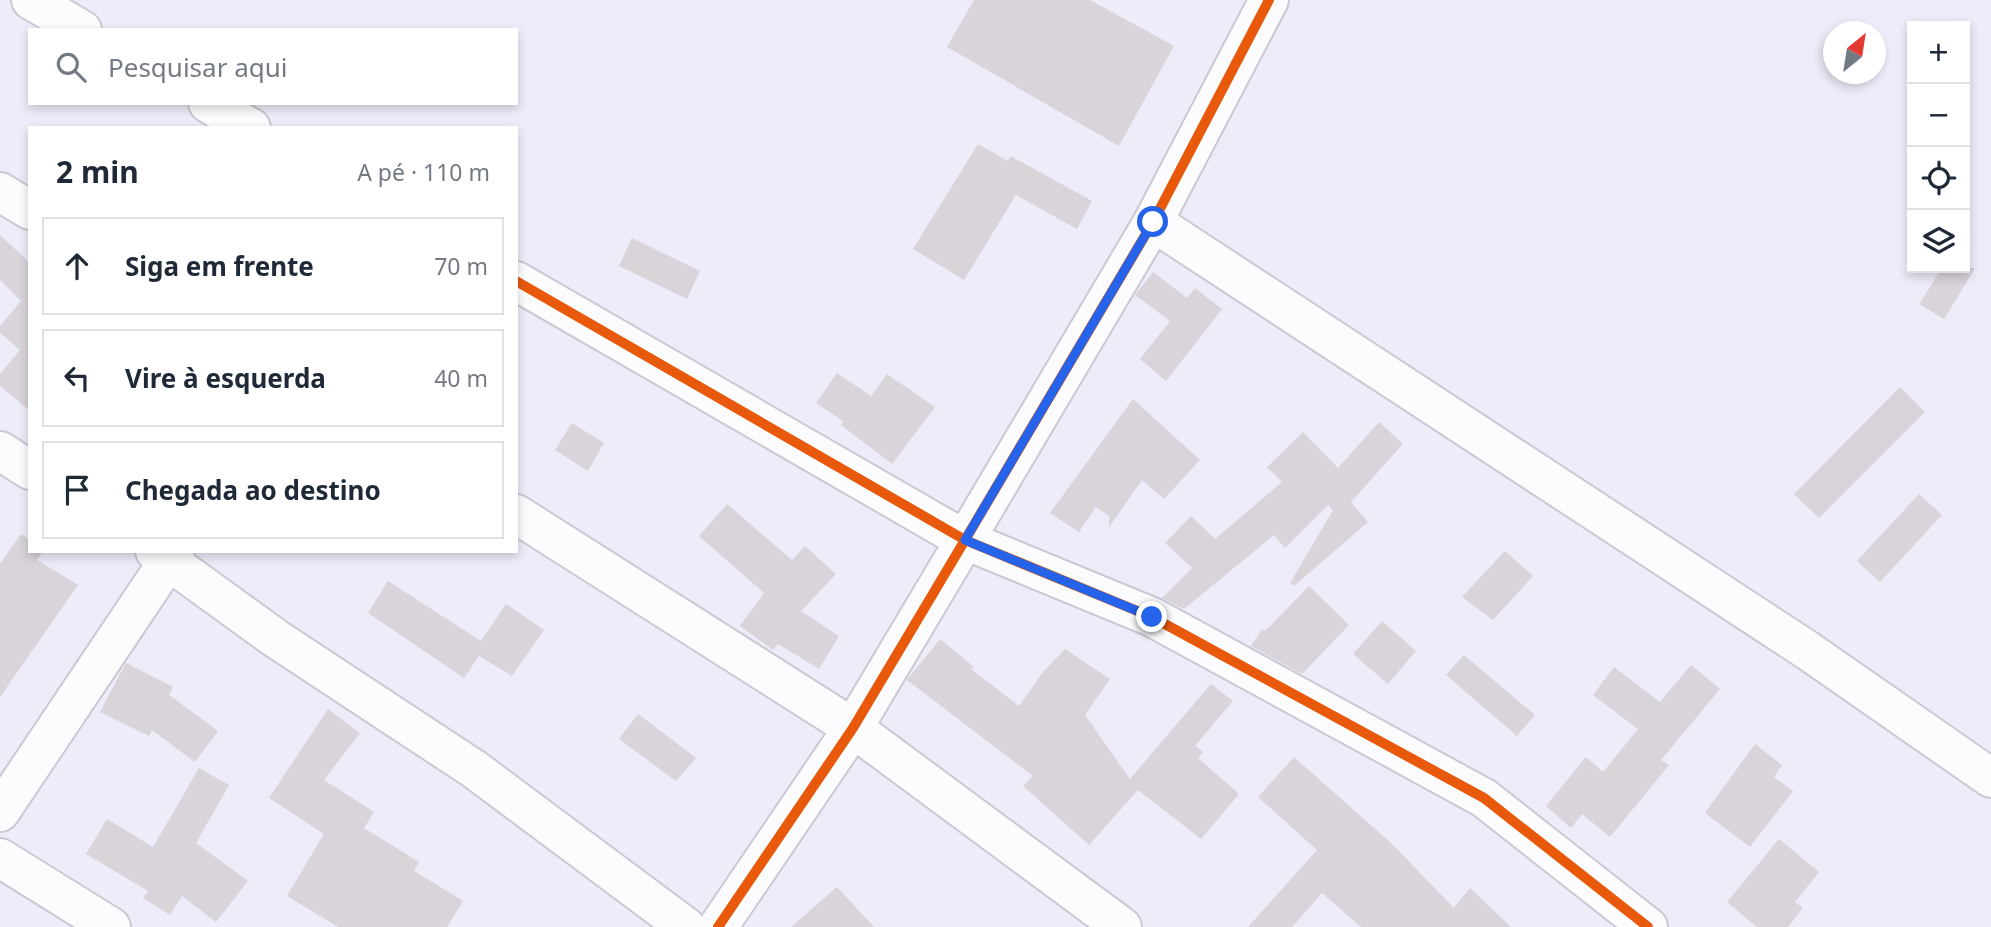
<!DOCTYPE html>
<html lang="pt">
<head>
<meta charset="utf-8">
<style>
	:root { --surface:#fff; --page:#f6f6f7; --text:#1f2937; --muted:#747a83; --line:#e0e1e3 }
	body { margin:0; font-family:"Noto Sans",sans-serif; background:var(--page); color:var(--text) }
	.controls { position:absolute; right:21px; top:21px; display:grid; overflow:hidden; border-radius:0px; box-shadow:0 4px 10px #0003 }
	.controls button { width:63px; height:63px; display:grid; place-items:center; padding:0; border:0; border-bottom:2px solid var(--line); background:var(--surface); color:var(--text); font:35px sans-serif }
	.compass { position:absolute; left:1823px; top:21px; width:63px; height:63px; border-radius:50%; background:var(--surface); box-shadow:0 4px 10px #0003; rotate:30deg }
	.stop { position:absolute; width:21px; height:21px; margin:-16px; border:5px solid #2563eb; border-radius:50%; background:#fff }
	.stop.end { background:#2563eb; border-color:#fff; box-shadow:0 2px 7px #0008 }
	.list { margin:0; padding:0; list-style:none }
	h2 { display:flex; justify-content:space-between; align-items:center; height:91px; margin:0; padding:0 28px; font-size:30px }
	h2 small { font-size:23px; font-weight:400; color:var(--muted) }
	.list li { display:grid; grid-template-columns:46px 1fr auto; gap:21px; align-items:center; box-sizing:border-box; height:98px; margin:0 14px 14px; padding:0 14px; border:2px solid var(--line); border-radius:0px }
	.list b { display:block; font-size:26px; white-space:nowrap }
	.list em { font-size:23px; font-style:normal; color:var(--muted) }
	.icon { flex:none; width:38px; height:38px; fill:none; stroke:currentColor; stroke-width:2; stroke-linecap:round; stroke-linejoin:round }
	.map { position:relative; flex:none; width:1991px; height:927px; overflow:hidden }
	.search { position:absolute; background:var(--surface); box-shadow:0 4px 10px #0003; left:28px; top:28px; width:490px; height:77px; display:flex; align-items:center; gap:18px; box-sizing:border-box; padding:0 24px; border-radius:0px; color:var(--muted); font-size:26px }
	.panel { position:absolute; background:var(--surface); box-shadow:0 4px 10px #0003; left:28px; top:126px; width:490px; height:427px; border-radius:0px }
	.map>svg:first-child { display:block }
	.building { fill:#d9d3da }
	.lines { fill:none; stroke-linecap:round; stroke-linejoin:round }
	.minor-casing { stroke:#cac9d3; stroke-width:42 }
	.minor { stroke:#fcfcfe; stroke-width:38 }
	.cycleway-casing { stroke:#fff; stroke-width:15 }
	.cycleway { stroke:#e8590c; stroke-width:10 }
	.route { stroke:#2563eb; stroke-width:9 }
</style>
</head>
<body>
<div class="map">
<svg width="1991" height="927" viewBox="0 0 1991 927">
	<rect width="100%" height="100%" fill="#eeecf9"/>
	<g class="building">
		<path d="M974,0H1090L1174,46L1119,146L947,47Z"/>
		<path d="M978,144L1008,161L1011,156L1092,201L1077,229L1016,195L964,280L913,249Z"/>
		<path d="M0,235L30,263V411L0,386V374L20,350L0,333V326L21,301L0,280Z"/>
		<path d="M632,238L700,271L687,299L619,266Z"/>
		<path d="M1942,268H1975L1944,319L1919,304Z"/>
		<path d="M1153,272L1187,298L1195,288L1222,309L1166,381L1140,359L1170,321L1135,295Z"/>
		<path d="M837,373L871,396L887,374L935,407L892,464L841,425L843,421L816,403Z"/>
		<path d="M1900,387L1925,412L1819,518L1794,494Z"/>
		<path d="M1133,399L1200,460L1164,499L1142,480L1109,527V516L1096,507L1079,532L1050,513Z"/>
		<path d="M1379,422L1403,444L1351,502L1368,522L1294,586L1290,583L1333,510L1328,505L1285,548L1274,535L1184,609L1162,598L1192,568L1165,543L1191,516L1215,539L1282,482L1267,467L1303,432L1338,468Z"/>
		<path d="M572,423L604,443L588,471L555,450Z"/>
		<path d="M1919,494L1942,515L1880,582L1857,561Z"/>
		<path d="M727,504L792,560L805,546L836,574L801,611L839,636L819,669L778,644L773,650L740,626L764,593L699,536Z"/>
		<path d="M21,534L30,540V551H43L37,560L78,585L0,697V564Z"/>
		<path d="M1505,551L1533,576L1493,620L1462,597Z"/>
		<path d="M388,581L481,641L506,604L544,630L512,676L479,656L464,678L368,613Z"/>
		<path d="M1309,586L1349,625L1302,674L1251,646L1262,629L1265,631Z"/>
		<path d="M1382,621L1416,651L1388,684L1353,654Z"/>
		<path d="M940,639L974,667L971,669L1019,706L1043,672L1065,649L1110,679L1085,715L1130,779L1211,684L1233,701L1195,746L1203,752L1198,758L1239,794L1201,839L1138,790L1089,845L1023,786L1033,776L907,680Z"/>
		<path d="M1464,655L1535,715L1517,736L1446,675Z"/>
		<path d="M126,663L173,687L169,695L218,731L195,762L152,730L149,736L100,712Z"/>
		<path d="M1691,665L1720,689L1661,760L1669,765L1610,837L1582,814L1571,828L1546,806L1586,757L1603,772L1638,729L1593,695L1614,667L1660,702Z"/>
		<path d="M328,709L360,733L324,780L374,812L364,828L419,862L414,871L463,901L447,927H338L287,896L324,834L269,798Z"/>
		<path d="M638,714L696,758L676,781L619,739Z"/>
		<path d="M1755,744L1782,765L1774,777L1793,791L1750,847L1705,813Z"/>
		<path d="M1294,757L1391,843L1454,908L1470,888L1511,927H1361L1322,893L1292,927H1248L1317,850L1258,797Z"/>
		<path d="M199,768L229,785L196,843L248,881L216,922L182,896L170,915L143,898L148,891L86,854L107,819L153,847Z"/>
		<path d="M1779,839L1819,872L1795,902L1803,908L1788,927H1757L1727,902Z"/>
		<path d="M837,887L874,927H791Z"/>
	</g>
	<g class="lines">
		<defs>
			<g id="minor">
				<path d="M31,0L82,30"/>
				<path d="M208,103L251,128"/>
				<path d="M0,192L30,210"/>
				<path d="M1153,222L1807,650L1991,778"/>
				<path d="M516,281L965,540L1152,617L1484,798L1648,927"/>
				<path d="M0,451L30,470"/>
				<path d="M516,514L853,728L1122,927"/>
				<path d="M155,551L275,638L474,769L686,927"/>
				<path d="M0,812L175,551"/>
				<path d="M0,858L111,927"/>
				<path d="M718,927L853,728L965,540L1153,222L1269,0"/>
			</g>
		</defs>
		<use href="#minor" class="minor-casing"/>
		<use href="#minor" class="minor"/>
		<defs>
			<g id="cycleway">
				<path d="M516,281L965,540L1152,617L1484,798L1648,927"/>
				<path d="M718,927L853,728L965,540L1153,222L1269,0"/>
			</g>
		</defs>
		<use href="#cycleway" class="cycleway-casing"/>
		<use href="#cycleway" class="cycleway"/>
	</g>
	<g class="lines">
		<path class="route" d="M1152,617L965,540L1153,222"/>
	</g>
</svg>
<div class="controls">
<button>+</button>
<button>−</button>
<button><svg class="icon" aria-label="locate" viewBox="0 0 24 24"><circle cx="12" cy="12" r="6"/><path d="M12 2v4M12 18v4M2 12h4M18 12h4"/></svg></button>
<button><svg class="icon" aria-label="layers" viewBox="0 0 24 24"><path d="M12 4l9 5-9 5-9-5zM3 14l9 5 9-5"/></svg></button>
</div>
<svg class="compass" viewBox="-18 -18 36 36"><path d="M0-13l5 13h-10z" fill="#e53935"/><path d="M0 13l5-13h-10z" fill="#747a83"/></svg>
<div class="stop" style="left:1153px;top:222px"></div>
<div class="stop end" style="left:1152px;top:617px"></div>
<div class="search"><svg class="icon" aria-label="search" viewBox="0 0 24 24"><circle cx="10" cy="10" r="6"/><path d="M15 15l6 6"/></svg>Pesquisar aqui</div>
<section class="panel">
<h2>2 min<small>A pé · 110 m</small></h2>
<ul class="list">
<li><svg class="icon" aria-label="ahead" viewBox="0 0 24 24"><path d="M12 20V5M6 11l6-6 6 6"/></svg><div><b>Siga em frente</b></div><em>70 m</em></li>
<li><svg class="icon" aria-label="left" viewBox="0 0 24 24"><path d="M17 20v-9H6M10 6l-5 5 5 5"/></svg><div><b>Vire à esquerda</b></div><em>40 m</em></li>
<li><svg class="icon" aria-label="arrive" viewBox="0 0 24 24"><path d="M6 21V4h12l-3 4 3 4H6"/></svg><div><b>Chegada ao destino</b></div></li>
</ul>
</section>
</div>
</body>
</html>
